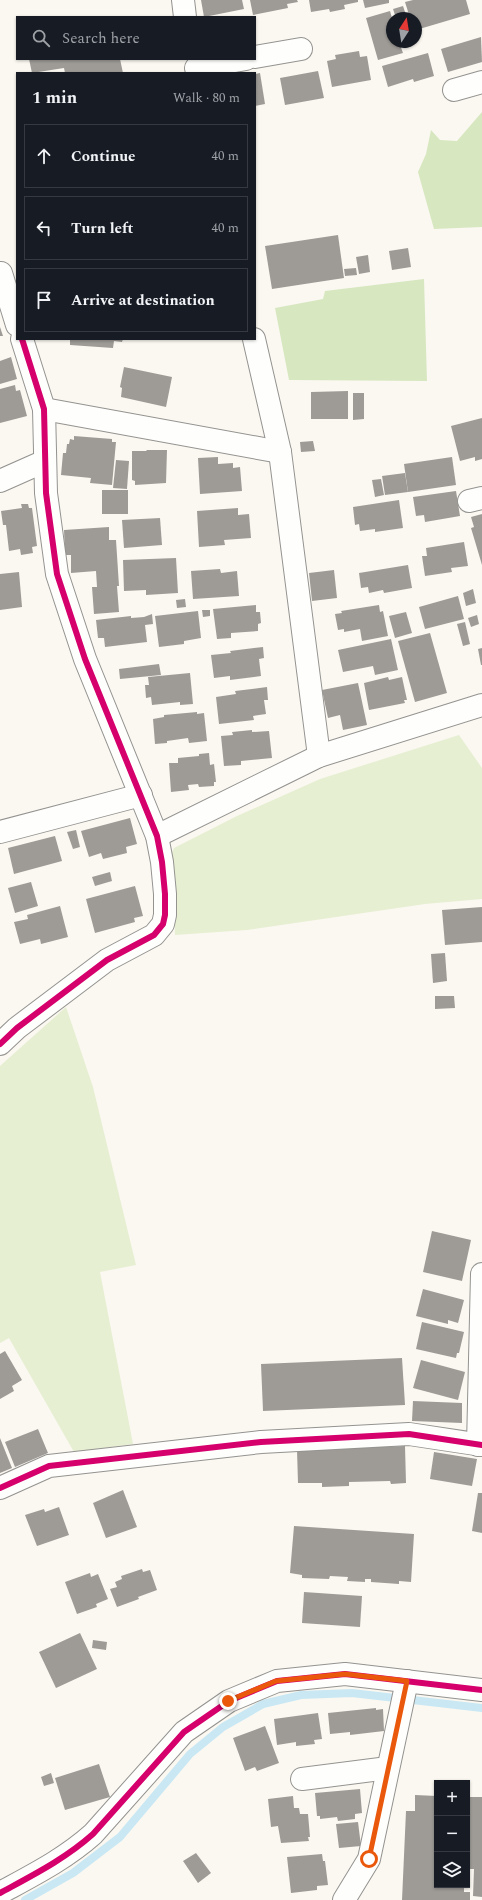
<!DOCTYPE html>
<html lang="en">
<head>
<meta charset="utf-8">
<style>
	:root { --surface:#171b24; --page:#242831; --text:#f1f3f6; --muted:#9ea1a6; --line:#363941 }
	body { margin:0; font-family:Spectral,serif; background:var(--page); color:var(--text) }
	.controls { position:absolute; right:12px; bottom:12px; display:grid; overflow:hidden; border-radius:0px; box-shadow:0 1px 3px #0004 }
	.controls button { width:36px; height:36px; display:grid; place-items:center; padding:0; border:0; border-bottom:1px solid var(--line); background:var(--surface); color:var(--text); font:20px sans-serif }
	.compass { position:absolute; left:386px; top:12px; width:36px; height:36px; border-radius:50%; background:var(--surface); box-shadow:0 1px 3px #0004; rotate:12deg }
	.stop { position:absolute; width:12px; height:12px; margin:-9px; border:3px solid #ea580c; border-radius:50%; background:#fff }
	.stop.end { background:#ea580c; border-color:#fff; box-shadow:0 1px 4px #0008 }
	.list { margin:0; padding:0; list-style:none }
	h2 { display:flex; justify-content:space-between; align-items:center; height:52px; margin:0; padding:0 16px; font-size:17px }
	h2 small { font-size:13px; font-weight:400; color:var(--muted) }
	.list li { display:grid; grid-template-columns:26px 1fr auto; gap:12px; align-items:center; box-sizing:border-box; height:64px; margin:0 8px 8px; padding:0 8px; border:1px solid var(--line); border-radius:0px }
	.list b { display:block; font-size:15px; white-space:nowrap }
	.list em { font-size:13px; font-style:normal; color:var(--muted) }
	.icon { flex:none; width:22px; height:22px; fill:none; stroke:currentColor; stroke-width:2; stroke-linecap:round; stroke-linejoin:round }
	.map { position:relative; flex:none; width:482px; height:1900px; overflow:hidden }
	.search { position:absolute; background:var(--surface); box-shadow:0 1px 3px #0004; left:16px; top:16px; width:240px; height:44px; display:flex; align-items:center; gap:10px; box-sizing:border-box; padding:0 14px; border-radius:0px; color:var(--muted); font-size:15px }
	.panel { position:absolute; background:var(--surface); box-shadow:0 1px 3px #0004; left:16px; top:72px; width:240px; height:268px; border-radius:0px }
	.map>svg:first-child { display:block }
	.green { fill:#e6efd2 }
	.forest { fill:#d7e7c0 }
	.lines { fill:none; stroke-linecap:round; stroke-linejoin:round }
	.stream { stroke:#c9e8f4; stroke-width:8 }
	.building { fill:#9e9b97 }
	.minor-casing { stroke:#949390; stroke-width:24 }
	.minor { stroke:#fefefd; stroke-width:22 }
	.cycleway-casing { stroke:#fff; stroke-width:8 }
	.cycleway { stroke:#d6006c; stroke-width:6 }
	.route { stroke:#ea580c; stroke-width:5 }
</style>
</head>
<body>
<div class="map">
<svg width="482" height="1900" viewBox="0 0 482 1900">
	<rect width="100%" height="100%" fill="#fbf8f1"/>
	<g class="green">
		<path d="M459,735L482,768V899L425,904L247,930L175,935L174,893L170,857L174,848L237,816L320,779Z"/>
		<path d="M66,1007L93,1087L136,1265L100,1272L133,1444L74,1452L9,1338L0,1343V1066Z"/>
	</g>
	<g class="forest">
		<path d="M482,112V227L434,229L418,172L426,154L431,130L440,140L457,141Z"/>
		<path d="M424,279L427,381L289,380L275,308L323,299L325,291Z"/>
	</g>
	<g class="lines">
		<path class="stream" d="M25,1900L73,1873L120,1837L190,1754L223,1727L263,1704L301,1695L352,1693L482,1708"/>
	</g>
	<g class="building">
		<path d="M201,0H242L244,9L204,17Z"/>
		<path d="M250,0H297L298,2L287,4L288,8L253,15Z"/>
		<path d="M309,0H358V2L344,5L345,9L330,12L329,9L311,12Z"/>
		<path d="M363,0H389V3L365,8Z"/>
		<path d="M413,0H466L470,14L416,30V18H410L405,2Z"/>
		<path d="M403,6L407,18H396L393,9Z"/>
		<path d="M390,11L392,18V42H399L403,53L378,60L366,18Z"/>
		<path d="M481,37L482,62L448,72L441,49Z"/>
		<path d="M359,51L360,57L367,56L371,80L332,87L327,61L336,59L335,55Z"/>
		<path d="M428,53L434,76L414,82L413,79L388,87L382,66Z"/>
		<path d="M29,59H120L123,73H65L64,68L32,73Z"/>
		<path d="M318,71L324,98L285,105L280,78Z"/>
		<path d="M260,73L265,104L255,106V74Z"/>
		<path d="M338,235L344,278L272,289L265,246Z"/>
		<path d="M408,248L411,267L392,270L389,251Z"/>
		<path d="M368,255L370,272L359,274L356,257Z"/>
		<path d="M356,268L357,275L345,276L344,269Z"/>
		<path d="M0,327L3,336H0Z"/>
		<path d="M70,339H123L122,342L114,341L113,348L70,345Z"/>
		<path d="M11,357L17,379L0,384V361Z"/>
		<path d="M124,367L172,377L166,407L121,397L122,388L120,387Z"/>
		<path d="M15,385L16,391L20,390L27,416L0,423V389Z"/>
		<path d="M348,391V419H311V392Z"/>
		<path d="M353,393H364V419L353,420Z"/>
		<path d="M482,418V459L475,461V457L460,461L451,426Z"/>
		<path d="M74,436L112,439V442H116L112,485L90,483L91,478L61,475L63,453H66L67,444H69L70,439L74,440Z"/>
		<path d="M313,441L315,451L301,452L300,442Z"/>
		<path d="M147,450H167L166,483L135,485V481L132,480V451H146Z"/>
		<path d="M218,457V464L233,463V468L240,467L242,491L200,494L198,458Z"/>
		<path d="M452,457L456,485L408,492L404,464Z"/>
		<path d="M116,460L129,461L127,489L113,488Z"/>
		<path d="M405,473L408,492L385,495L382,476Z"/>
		<path d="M381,479L384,495L375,497L372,480Z"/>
		<rect x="102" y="490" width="26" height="24"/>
		<path d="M456,491L460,516L425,522L424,515L416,516L413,497Z"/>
		<path d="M399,500L403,528L375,532V529L360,531L359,524L355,525L353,507Z"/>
		<path d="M21,504H28L29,508H32L37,546L32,547L33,553L21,555L20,549L9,551L6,525H3L1,511L22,508Z"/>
		<path d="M238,508V515L249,514L251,538L224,540L225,545L199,547L197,511Z"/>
		<path d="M482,514V565L471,528L474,527L471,517Z"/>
		<path d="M160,518L162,545L124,548L122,520Z"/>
		<path d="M109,527V540H116L119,586H117L119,612L94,614L92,587H97L96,571L71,573V555H65L64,530Z"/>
		<path d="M464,542L468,566L451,568L452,572L425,576L422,556H427L426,548Z"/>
		<path d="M176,558L178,593L146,595V590L124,591L123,560Z"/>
		<path d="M408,565L412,588L384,593L383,590L369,593L368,587L361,588L359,573Z"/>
		<path d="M220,569L221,573L237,571L239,596L193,599L191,571Z"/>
		<path d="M334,570L337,598L312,601L309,573Z"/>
		<path d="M19,572L22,607L0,610V574Z"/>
		<path d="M473,589L476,603L466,606L463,593Z"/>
		<path d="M458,596L464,619L425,629L419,607Z"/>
		<path d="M185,599L186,607L177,608L176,600Z"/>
		<path d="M256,605V612H260L261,623L258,624V631L231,633V638L217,639L213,609Z"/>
		<path d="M379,605L380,612L383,611L388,636L362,641L360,629L344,632V629L338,630L335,614L342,613L341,611Z"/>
		<path d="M202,610H210V616L203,617Z"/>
		<path d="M198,611L201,638L184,641V644L159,647L155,616Z"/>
		<path d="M406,612L412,633L395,638L389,616Z"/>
		<path d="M152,614L153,624L145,625L147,642L105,647L104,638H98L96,620L131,616V618L144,617Z"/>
		<path d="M477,615L479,624L471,627L468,618Z"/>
		<path d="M465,622L470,644L463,646L457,624Z"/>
		<path d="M430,633L447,693L415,702L398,641Z"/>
		<path d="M391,639L398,670L375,675L373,666L343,672L338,650Z"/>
		<path d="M263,647L264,658L259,659L261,676L230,680V676L214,678L211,655L231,653L230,651Z"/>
		<path d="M482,648V665H481L478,649Z"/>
		<path d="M159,664L161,675L120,679L119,669Z"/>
		<path d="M190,673L193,704L180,705V702L152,705L151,697L146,698L145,685H149L148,677Z"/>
		<path d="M388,677L389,680L402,677L407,700H404L405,703L369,710L364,683Z"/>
		<path d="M358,683L367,725L343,730L340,715L328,718L322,690Z"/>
		<path d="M267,687L268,700H264L266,714L253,716L254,720L219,724L216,697L236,694L235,691Z"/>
		<path d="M197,712V714L204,713L207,741L189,743L188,738L167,741V743L155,744L153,719L164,717V715Z"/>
		<path d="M252,730V732L269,731L272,758L241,761V765L224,766L221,736L233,735L232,732Z"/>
		<path d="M209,753L210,765L214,764L216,782H214V786L199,787L198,784L188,785L189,790L171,792L169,763H178V758L199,756V754Z"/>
		<path d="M130,818L137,844L126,847L127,853L103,859L101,853L89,857L81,831Z"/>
		<path d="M76,830L80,847L73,849L67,832Z"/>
		<path d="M55,836L62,861L14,874L8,848Z"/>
		<path d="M110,872L112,881L95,886L92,877Z"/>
		<path d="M31,882L38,906L15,913L8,888Z"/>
		<path d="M135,886L143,916L134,918L135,922L95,933L86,899Z"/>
		<path d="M60,906L68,937L41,944L40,939L20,944L14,922L28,919L27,915Z"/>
		<path d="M482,907V942L445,945L442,910Z"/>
		<path d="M445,953L447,981L433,983L431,954Z"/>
		<path d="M435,996H454L455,1008L435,1009Z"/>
		<path d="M432,1231L471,1240L462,1281L423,1272Z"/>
		<path d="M423,1289L464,1300L458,1323L448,1320V1324L416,1316Z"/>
		<path d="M422,1322L464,1332L459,1353H457L456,1358L416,1349Z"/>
		<path d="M5,1351L22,1380L12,1386L14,1391L0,1399V1354Z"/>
		<path d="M402,1358L405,1405L263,1411L261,1364Z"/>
		<path d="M421,1360L465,1372L458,1400L413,1388Z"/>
		<path d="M413,1401L462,1403V1423L412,1421Z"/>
		<path d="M38,1429L48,1453L15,1467L5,1442Z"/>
		<path d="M0,1438L12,1468L0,1473Z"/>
		<path d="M405,1446L406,1483L391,1484L390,1481L349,1482V1486L322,1487V1483H298L297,1450Z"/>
		<path d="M434,1452L477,1459L472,1486L430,1479Z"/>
		<path d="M123,1490L137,1527L106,1538L93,1503Z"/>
		<path d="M478,1493H482V1533L472,1531Z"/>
		<path d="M59,1507L69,1535L37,1546L25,1515L44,1509L45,1512Z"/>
		<path d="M294,1526L414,1534L411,1582L399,1581V1584L371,1582V1579H365V1582L347,1581L348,1577L330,1576L329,1579L302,1578V1575L290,1573Z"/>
		<path d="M142,1569L143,1572L150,1570L157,1590L138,1597L139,1599L117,1607L110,1589L117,1587L115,1582L122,1579L121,1576Z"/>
		<path d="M90,1573L91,1577L98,1574L108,1599L96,1604L97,1607L77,1614L65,1582Z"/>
		<path d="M304,1592L362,1596L360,1627L302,1623Z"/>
		<path d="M80,1633L97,1669L56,1688L39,1652Z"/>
		<path d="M93,1640L107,1642L106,1650L92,1648Z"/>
		<path d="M376,1708V1710L383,1709L384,1731L350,1735V1732L330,1734L328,1713Z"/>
		<path d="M318,1713L322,1739L314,1740L315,1744L296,1746V1742L277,1745L274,1719Z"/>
		<path d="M265,1726L279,1763L257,1771L255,1767L245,1771L233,1738Z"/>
		<path d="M99,1764L110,1797L65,1810L55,1778Z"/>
		<path d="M51,1773L54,1783L44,1786L41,1777Z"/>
		<path d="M360,1789L362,1813L355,1814V1819L338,1821L337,1817L320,1819V1816H317L315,1793Z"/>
		<path d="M415,1795L437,1796V1885H464V1892H470V1900H402L406,1811H415Z"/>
		<path d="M293,1796L294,1808H299L300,1814H308L310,1837H308L309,1841L281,1843L278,1826L271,1827L268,1799Z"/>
		<path d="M467,1797H482V1897L473,1896L474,1869H467Z"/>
		<path d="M358,1822L361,1846L339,1848L336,1824Z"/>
		<path d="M196,1853L211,1873L198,1883L183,1861Z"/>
		<path d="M322,1854L323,1861H325L328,1885L317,1886V1890L291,1893L287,1857Z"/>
	</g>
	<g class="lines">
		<defs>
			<g id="minor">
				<path d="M183,0L185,17"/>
				<path d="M255,57L301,49"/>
				<path d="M196,68L246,59"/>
				<path d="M454,90L482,82"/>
				<path d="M1,273L17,325"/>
				<path d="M254,339L280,452L319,756"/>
				<path d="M44,409L280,452"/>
				<path d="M0,481L45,461"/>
				<path d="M469,501L482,498"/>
				<path d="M0,832L141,795"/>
				<path d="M157,836L319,756L482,705"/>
				<path d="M0,1044L17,1028L107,960L154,935L163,924L165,915V894L162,862L157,836L85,659L57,574L46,493L44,409L22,339"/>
				<path d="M478,1445L482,1274"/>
				<path d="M0,1488L49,1466L261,1442L409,1434L482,1445"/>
				<path d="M302,1779L388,1768"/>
				<path d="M0,1893C33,1875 65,1859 93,1834L184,1732L229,1701L277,1681L345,1674L482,1690"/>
				<path d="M344,1900L369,1859L407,1681"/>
			</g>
		</defs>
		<use href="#minor" class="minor-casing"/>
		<use href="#minor" class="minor"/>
		<defs>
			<g id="cycleway">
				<path d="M0,1044L17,1028L107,960L154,935L163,924L165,915V894L162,862L157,836L85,659L57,574L46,493L44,409L22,339"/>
				<path d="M0,1488L49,1466L261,1442L409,1434L482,1445"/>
				<path d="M0,1893C33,1875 65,1859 93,1834L184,1732L229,1701L277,1681L345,1674L482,1690"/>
			</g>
		</defs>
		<use href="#cycleway" class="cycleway-casing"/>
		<use href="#cycleway" class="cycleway"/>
	</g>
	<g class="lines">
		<path class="route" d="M228,1701L276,1681L345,1674L407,1681L369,1859"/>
	</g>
</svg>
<div class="controls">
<button>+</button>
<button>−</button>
<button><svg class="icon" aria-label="layers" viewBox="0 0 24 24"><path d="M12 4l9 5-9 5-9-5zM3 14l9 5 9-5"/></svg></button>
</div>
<svg class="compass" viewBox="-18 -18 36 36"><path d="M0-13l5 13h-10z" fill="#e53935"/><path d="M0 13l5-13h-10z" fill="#9ea1a6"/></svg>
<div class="stop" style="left:369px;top:1859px"></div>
<div class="stop end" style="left:228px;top:1701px"></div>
<div class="search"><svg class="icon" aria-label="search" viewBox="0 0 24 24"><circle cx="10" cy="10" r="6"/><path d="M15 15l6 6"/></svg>Search here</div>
<section class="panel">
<h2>1 min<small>Walk · 80 m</small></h2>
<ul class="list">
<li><svg class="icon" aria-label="ahead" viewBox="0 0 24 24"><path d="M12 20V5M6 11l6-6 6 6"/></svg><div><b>Continue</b></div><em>40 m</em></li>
<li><svg class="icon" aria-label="left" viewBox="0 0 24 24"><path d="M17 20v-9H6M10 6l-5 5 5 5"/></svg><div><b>Turn left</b></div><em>40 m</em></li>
<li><svg class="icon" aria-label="arrive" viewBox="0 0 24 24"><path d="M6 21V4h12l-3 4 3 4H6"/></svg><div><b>Arrive at destination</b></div></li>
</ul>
</section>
</div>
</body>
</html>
